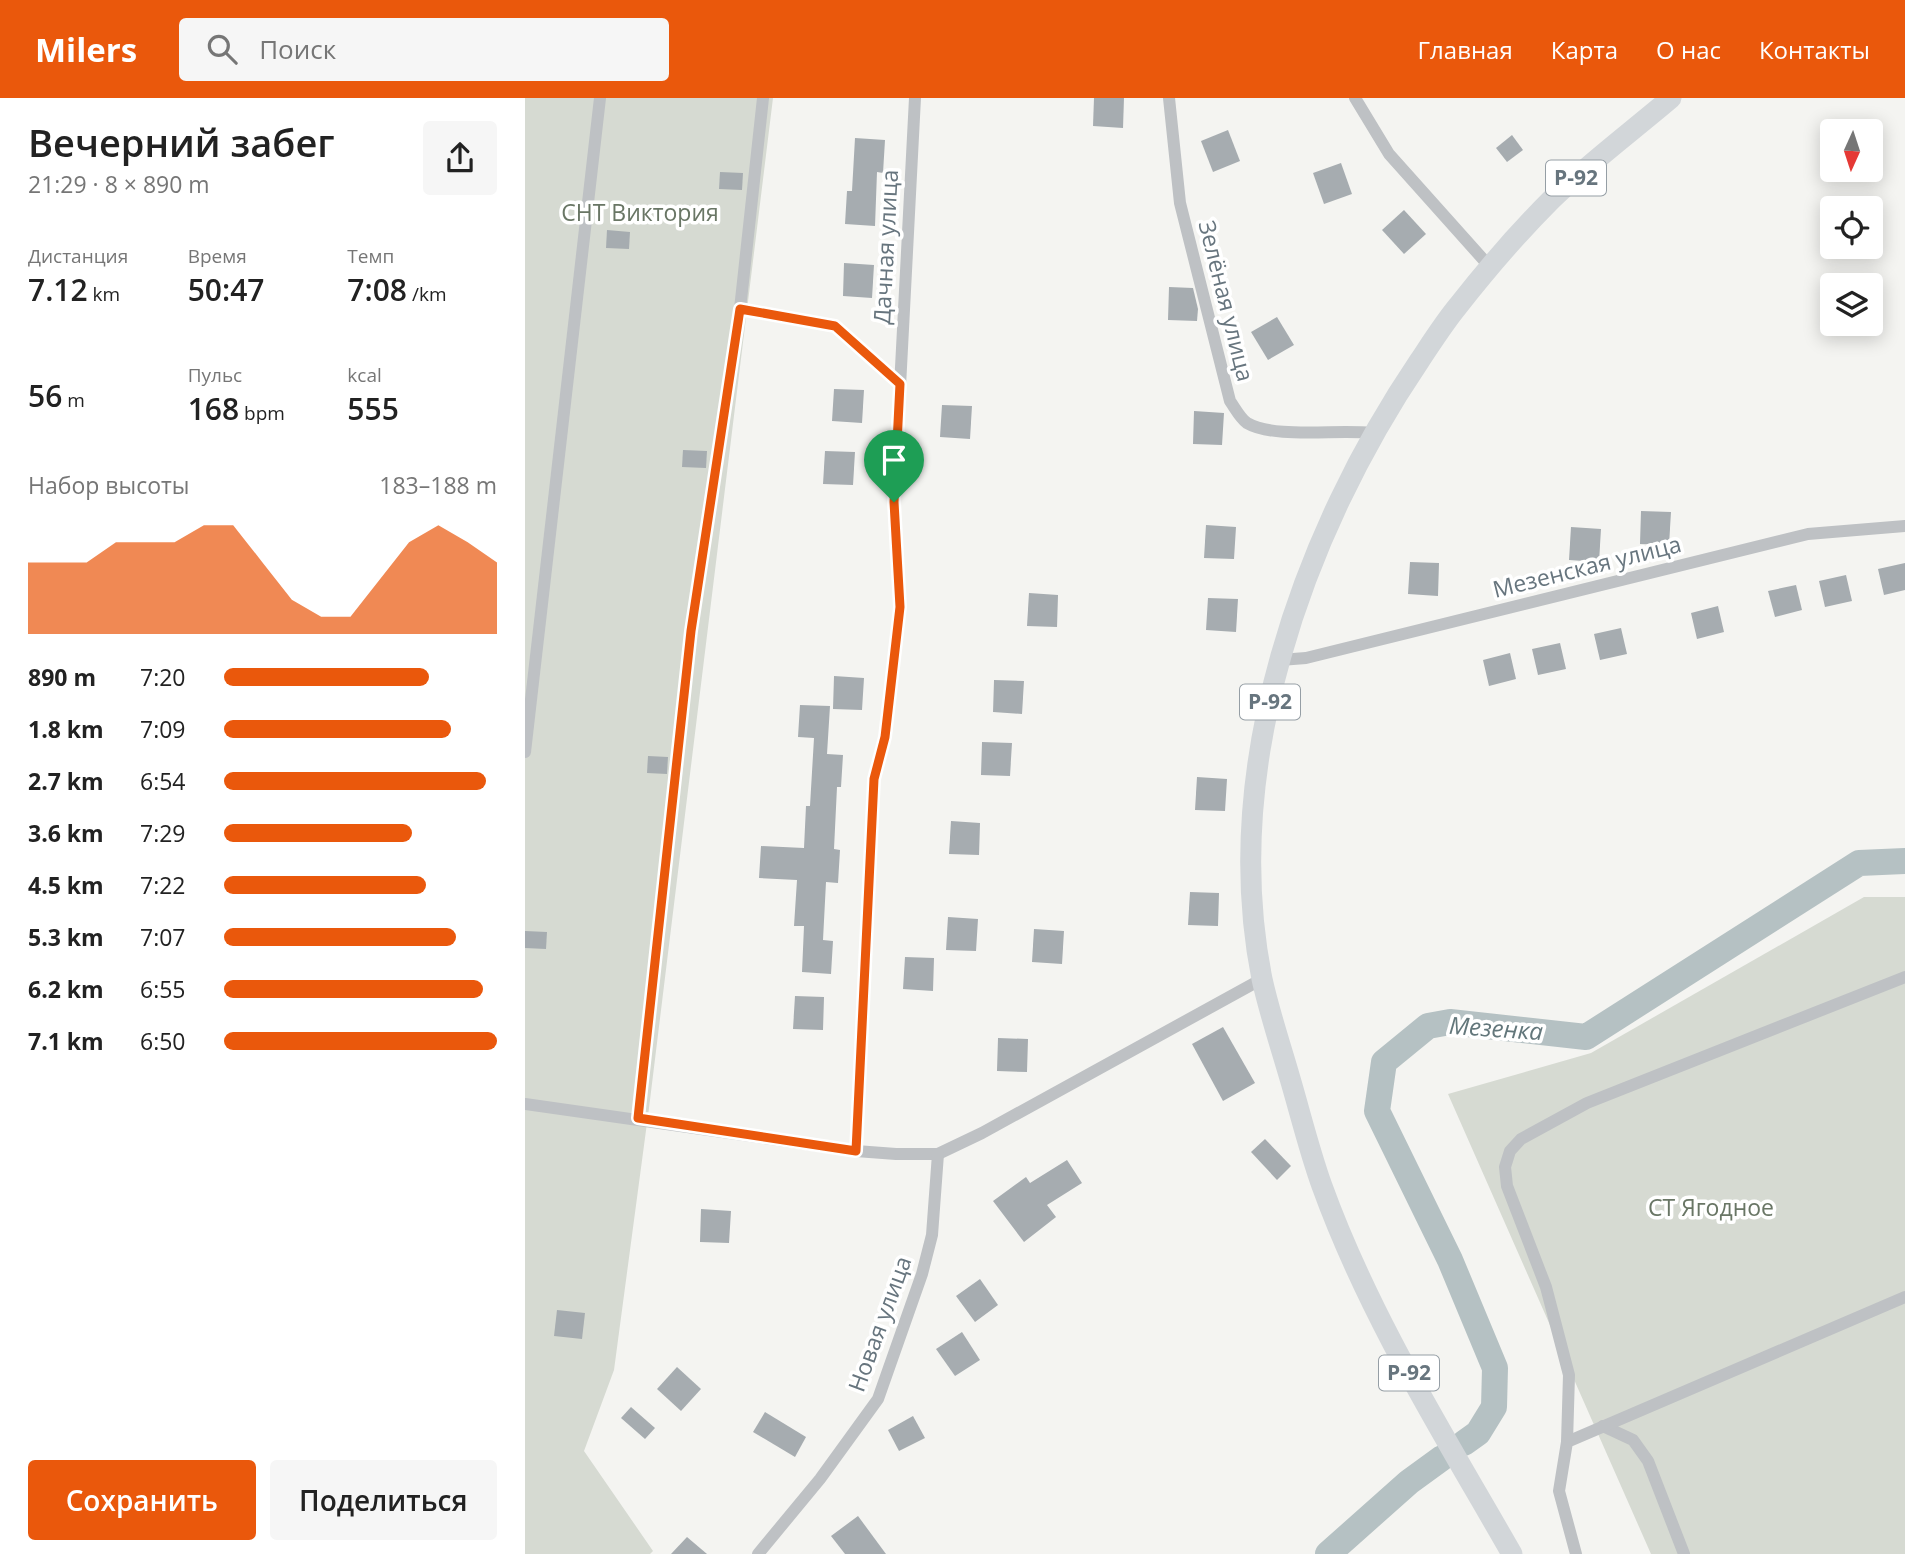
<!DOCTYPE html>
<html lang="ru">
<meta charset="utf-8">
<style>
:root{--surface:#fff;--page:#f6f6f6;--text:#222;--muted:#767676;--accent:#ea580c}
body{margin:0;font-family:"Open Sans",sans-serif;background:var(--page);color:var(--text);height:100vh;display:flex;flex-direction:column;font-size:26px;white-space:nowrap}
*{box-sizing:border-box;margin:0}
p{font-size:23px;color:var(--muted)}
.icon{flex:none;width:38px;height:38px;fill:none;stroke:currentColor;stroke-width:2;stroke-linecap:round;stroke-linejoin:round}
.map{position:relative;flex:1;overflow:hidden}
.side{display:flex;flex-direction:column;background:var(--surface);width:525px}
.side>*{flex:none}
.needle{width:46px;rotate:183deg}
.controls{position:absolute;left:1295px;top:21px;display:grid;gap:14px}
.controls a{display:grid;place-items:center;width:63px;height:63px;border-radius:7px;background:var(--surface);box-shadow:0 4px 18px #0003;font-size:35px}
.pin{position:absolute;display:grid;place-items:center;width:60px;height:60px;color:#fff;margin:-72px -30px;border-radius:50% 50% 50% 0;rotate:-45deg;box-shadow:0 0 7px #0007}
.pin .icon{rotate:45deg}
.round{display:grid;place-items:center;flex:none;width:74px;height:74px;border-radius:7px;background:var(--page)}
.summary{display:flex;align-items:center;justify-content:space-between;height:119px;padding:0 28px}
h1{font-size:38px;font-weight:600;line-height:52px}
.stats{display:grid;grid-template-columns:repeat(3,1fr);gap:10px;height:119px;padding:7px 28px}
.stats div{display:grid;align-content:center}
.stats b{font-size:30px;font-weight:600}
.stats small{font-size:19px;font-weight:400}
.stats p{font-size:19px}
.chart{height:196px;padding:14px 28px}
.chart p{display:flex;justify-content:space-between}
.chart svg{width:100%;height:126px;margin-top:7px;fill:var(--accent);opacity:.7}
.primary-button{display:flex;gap:14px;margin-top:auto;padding:14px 28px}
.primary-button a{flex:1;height:80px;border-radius:7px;background:var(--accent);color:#fff;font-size:28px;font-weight:600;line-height:80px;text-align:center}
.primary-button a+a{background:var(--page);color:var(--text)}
ul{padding:0 28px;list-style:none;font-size:23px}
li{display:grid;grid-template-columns:112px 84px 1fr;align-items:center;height:52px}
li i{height:18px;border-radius:9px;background:var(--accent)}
header{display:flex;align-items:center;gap:42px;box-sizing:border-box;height:98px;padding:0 35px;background:var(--accent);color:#fff}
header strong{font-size:33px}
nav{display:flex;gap:38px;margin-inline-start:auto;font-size:24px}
.search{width:490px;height:63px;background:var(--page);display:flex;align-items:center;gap:18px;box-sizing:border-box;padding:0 24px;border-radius:7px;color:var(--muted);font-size:26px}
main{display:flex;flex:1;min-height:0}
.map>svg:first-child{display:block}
.green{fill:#d6dad2}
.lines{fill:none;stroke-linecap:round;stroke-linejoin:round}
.river{stroke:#b5c1c3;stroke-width:26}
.building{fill:#a6acb0}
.street{stroke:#bec1c4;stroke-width:12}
.primary{stroke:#d2d6d9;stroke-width:21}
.route-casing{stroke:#fff;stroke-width:14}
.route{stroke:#ea580c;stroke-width:9}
.labels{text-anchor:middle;stroke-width:7;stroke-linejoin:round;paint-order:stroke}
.shield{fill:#fff;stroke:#959ea5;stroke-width:2}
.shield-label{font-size:21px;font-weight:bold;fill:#67757e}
.park-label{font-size:23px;fill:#697665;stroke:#fff}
.street-label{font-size:23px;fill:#67757e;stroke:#fff}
.water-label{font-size:24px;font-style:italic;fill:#63777b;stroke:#fff}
</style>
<header>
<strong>Milers</strong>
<div class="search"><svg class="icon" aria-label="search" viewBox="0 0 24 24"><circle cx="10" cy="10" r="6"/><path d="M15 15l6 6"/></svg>Поиск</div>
<nav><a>Главная</a><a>Карта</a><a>О нас</a><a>Контакты</a></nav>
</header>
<main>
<section class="side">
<div class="summary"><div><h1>Вечерний забег</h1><p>21:29 · 8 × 890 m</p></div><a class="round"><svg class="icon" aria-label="share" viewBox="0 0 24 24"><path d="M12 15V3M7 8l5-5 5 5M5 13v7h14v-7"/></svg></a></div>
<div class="stats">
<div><p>Дистанция</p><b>7.12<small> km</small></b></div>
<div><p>Время</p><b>50:47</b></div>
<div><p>Темп</p><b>7:08<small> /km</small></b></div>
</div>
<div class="stats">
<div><b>56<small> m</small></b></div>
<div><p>Пульс</p><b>168<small> bpm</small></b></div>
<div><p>kcal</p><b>555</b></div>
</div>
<div class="chart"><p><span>Набор высоты</span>183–188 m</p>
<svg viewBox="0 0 160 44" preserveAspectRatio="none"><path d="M0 44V19L10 19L20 19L30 12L40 12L50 12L60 6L70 6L80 19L90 32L100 38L110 38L120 25L130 12L140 6L150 12L160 19V44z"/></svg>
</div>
<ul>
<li><b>890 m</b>7:20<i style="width:75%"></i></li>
<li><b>1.8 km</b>7:09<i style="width:83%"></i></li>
<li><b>2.7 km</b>6:54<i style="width:96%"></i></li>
<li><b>3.6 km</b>7:29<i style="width:69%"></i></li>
<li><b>4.5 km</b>7:22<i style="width:74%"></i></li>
<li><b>5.3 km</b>7:07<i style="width:85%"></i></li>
<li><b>6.2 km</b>6:55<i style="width:95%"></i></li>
<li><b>7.1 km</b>6:50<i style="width:100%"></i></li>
</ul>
<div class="primary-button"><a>Сохранить</a><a>Поделиться</a></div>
</section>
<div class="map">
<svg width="1380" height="1456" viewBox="0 0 1380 1456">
<rect width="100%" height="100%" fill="#f4f4f1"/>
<g class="green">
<path d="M0 0H248L124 1010 89 1272 59 1353 128 1453 125 1456H0Z"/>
<path d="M1339 799H1380V1456H1126L923 996 1066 955Z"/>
</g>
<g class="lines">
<g class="river">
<path d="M939 1345 953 1335 969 1309 970 1270 925 1162 852 1013 859 964 903 928 925 924 1061 939 1334 765 1380 763"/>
<path d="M803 1456 884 1384 917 1360"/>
</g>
</g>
<g class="building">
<path d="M569 0H599L598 30 568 28Z"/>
<path d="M703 32 715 63 688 74 676 43Z"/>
<path d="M987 37 998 52 982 64 971 50Z"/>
<path d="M330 40 360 42 358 75 352 74 350 128 320 126 322 93H327Z"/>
<path d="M816 65 827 96 799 106 788 75Z"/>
<path d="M195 74 218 75 217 92 194 91Z"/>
<path d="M879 112 901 136 879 156 857 132Z"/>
<path d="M82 132 105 134 104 151 81 150Z"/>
<path d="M319 165 349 167 347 200 318 198Z"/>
<path d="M644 189 668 190 673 211 672 223 643 222Z"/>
<path d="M752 219 769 247 743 262 726 234Z"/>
<path d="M309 291 339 292 337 325 307 323Z"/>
<path d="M417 307 447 308 445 341 415 339Z"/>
<path d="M669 313 699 315 697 347 668 346Z"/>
<path d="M158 352 182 353 181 370 157 369Z"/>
<path d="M300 353 330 354 328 387 298 386Z"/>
<path d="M1116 413 1146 414 1144 447 1115 446Z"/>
<path d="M681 427 711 429 709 461 679 460Z"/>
<path d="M1046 429 1076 431 1074 464 1044 462Z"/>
<path d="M885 464 914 465 913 498 883 496Z"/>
<path d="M1380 465V492L1359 497 1353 471Z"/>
<path d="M1321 477 1327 503 1300 509 1294 483Z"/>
<path d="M1271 487 1277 512 1250 519 1243 493Z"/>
<path d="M504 495 533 497 532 529 502 528Z"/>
<path d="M683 500 713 501 711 534 681 532Z"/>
<path d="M1193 508 1199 534 1172 541 1166 515Z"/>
<path d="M1096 530 1102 556 1075 562 1069 536Z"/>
<path d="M1035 545 1041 571 1013 577 1007 551Z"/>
<path d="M985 555 991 581 964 588 958 562Z"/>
<path d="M309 578 339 580 337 612 308 611Z"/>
<path d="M469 582 499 583 497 616 468 614Z"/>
<path d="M275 607 305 608 302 656 318 657 316 689H312L309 751 315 752 313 785 301 784 298 842 308 843 306 876 277 874 279 828H269L272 782 234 780 236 748 279 750 281 708H285L289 640 273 639Z"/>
<path d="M457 644 487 645 485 678 456 677Z"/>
<path d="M123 658 143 659 142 676 122 675Z"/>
<path d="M672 679 702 681 700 713 670 712Z"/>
<path d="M426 723 455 725 454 757 424 756Z"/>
<path d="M665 794 694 795 693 828 663 827Z"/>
<path d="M423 819 453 821 451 853 421 852Z"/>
<path d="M509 831 539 833 537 866 507 864Z"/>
<path d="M0 833 22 834 21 851 0 850Z"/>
<path d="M380 859 409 860 408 893 378 891Z"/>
<path d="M270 898 299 899 298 932 268 931Z"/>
<path d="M698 929 730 985 698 1003 667 946Z"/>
<path d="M473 940 503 941 502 974 472 973Z"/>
<path d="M740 1041 766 1068 752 1082 726 1054Z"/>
<path d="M542 1062 557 1085 522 1107 531 1119 499 1144 468 1103 501 1079 505 1085Z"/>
<path d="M176 1111 206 1113 204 1145 175 1144Z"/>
<path d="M455 1181 473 1207 450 1224 431 1198Z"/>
<path d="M32 1212 60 1215 57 1241 29 1238Z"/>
<path d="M437 1234 455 1262 430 1278 411 1251Z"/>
<path d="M152 1269 176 1291 156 1313 132 1291Z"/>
<path d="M106 1309 130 1330 120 1341 96 1320Z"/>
<path d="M240 1314 281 1339 270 1359 228 1334Z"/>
<path d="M388 1318 400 1340 374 1353 363 1332Z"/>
<path d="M333 1418 361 1456H320L306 1438Z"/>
<path d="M162 1439 182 1456H146Z"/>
</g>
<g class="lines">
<g class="street">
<path d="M644 0 655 105 705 303C710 310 715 320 722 325 749 341 813 331 847 335"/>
<path d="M830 0 864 56 965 169"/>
<path d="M215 211 310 228 375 286"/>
<path d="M755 562 781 560 1283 436 1380 428"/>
<path d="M0 654 75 0"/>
<path d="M0 1006 331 1053 371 1056H413L457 1035 737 881"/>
<path d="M113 1020 166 533 215 211 238 0"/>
<path d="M331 1053 349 681 360 639 375 509 369 404 390 0"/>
<path d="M1078 1328 1108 1342 1123 1363 1159 1456"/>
<path d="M1042 1344 1044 1277 1021 1189 982 1088 980 1069 985 1053 996 1041 1062 1005 1380 879"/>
<path d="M233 1456 295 1381 353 1301 397 1176 407 1137 413 1056"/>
<path d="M1051 1456 1034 1393 1042 1344 1380 1199"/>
</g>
<path class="primary" d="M987 1456C919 1337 844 1218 797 1088 784 1052 775 1014 764 977 755 946 744 913 737 881 695 670 777 436 895 262 907 244 919 225 933 208 962 171 993 135 1026 102 1063 66 1106 34 1146 0"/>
</g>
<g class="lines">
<g class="route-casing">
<path id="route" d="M215 211 310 228 375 286 369 404 375 509 360 639 349 681 331 1053 113 1020 166 533Z"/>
</g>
<use href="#route" class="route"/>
</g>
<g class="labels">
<g class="shield">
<rect x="1021" y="62.5" width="60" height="35" rx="5"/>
<rect x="715" y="586.5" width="60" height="35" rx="5"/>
<rect x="854" y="1257.5" width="60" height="35" rx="5"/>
</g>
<g class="shield-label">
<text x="1051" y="87">Р-92</text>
<text x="745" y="611">Р-92</text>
<text x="884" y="1282">Р-92</text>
</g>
<g class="park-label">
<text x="115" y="123">СНТ Виктория</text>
<text x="1186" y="1118">СТ Ягодное</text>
</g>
<g class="street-label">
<text transform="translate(361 149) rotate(-87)" y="8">Дачная улица</text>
<text transform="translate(701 203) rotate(76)" y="8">Зелёная улица</text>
<text transform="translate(1062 469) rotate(-14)" y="8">Мезенская улица</text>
<text transform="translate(355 1226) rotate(-70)" y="8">Новая улица</text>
</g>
<g class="water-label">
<text transform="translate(971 931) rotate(4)" y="8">Мезенка</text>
</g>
</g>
</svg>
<div class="controls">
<a><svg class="needle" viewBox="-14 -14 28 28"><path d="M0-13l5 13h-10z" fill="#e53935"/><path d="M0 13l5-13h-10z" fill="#767676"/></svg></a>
<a><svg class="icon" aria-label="locate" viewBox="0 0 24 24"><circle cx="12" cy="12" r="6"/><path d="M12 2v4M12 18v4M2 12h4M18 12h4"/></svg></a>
<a><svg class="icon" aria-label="layers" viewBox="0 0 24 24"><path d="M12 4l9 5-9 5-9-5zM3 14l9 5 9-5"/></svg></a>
</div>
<div class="pin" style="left:369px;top:404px;background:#1e9e55"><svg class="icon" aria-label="arrive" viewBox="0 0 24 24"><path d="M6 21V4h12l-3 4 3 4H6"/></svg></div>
</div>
</main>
